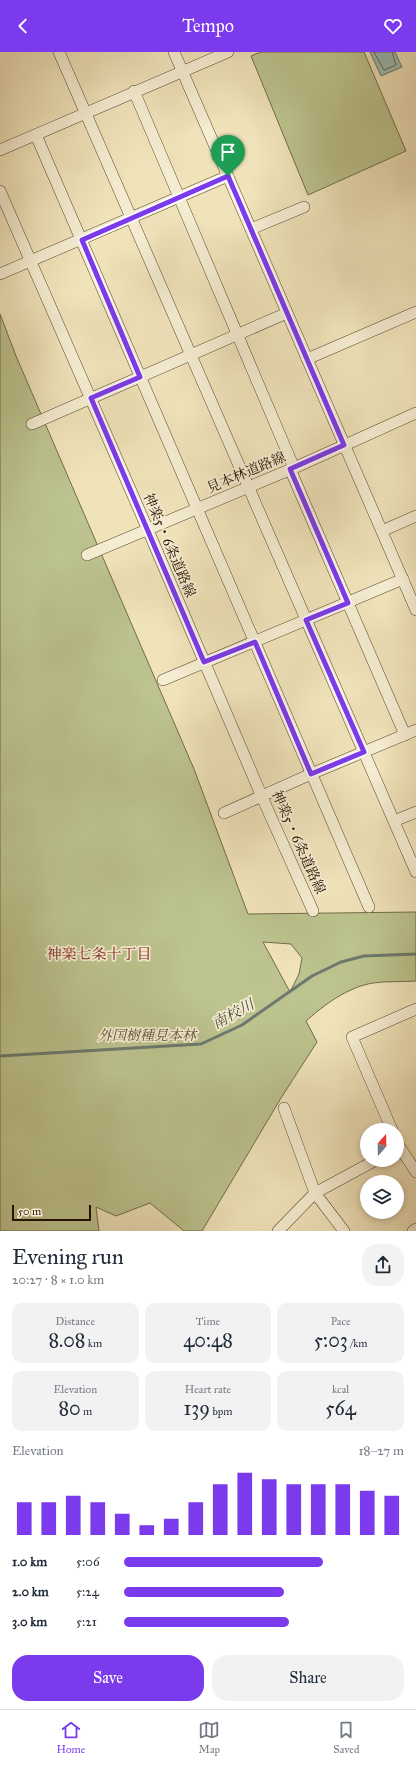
<!DOCTYPE html>
<meta charset="utf-8">
<style>
:root{--surface:#fff;--page:#f2f2f3;--text:#1f2937;--muted:#747a83;--line:#e0e1e3;--accent:#7c3aed}
body{margin:0;font-family:"IM FELL Great Primer","Noto Serif JP",serif;background:var(--page);color:var(--text);height:100vh;display:flex;flex-direction:column;font-size:15px;white-space:nowrap}
*{box-sizing:border-box;margin:0}
p{font-size:13px;color:var(--muted)}
.icon{flex:none;width:22px;height:22px;fill:none;stroke:currentColor;stroke-width:2;stroke-linecap:round;stroke-linejoin:round}
.map{position:relative;height:1179px;overflow:hidden}
.panel{display:flex;flex-direction:column;background:var(--surface);flex:1}
.panel>*{flex:none}
.needle{width:26px;rotate:20deg}
.fabs{position:absolute;left:360px;top:1071px;display:grid;gap:8px}
.fabs a{display:grid;place-items:center;width:44px;height:44px;border-radius:50%;background:var(--surface);box-shadow:0 2px 6px #0003;font-size:20px}
.scale{position:absolute;left:12px;bottom:10px;width:79px;box-sizing:border-box;padding-left:4px;border:2px solid #281302;border-top:0;font-size:11px;line-height:14px;white-space:nowrap;color:#281302;-webkit-text-stroke:3px #f5edd2;paint-order:stroke}
.pin{position:absolute;display:grid;place-items:center;width:34px;height:34px;color:#fff;margin:-41px -17px;border-radius:50% 50% 50% 0;rotate:-45deg;box-shadow:0 0 4px #0007}
.pin .icon{rotate:45deg}
.round{display:grid;place-items:center;flex:none;width:42px;height:42px;border-radius:16px;background:var(--page)}
.head{display:flex;align-items:center;justify-content:space-between;height:68px;padding:0 12px}
h1{font-size:22px;font-weight:600;line-height:30px}
.figures{display:grid;grid-template-columns:repeat(3,1fr);gap:6px;height:68px;padding:4px 12px}
.figures div{display:grid;align-content:center;border-radius:10px;background:var(--page);text-align:center}
.figures b{font-size:20px;font-weight:600}
.figures small{font-size:11px;font-weight:400}
.figures p{font-size:11px}
.chart{height:112px;padding:8px 12px}
.chart p{display:flex;justify-content:space-between}
.chart svg{width:100%;height:72px;margin-top:4px;stroke:var(--accent);stroke-width:6}
.primary-button{display:flex;gap:8px;margin-top:auto;padding:8px 12px}
.primary-button a{flex:1;height:46px;border-radius:16px;background:var(--accent);color:#fff;font-size:16px;font-weight:600;line-height:46px;text-align:center}
.primary-button a+a{background:var(--page);color:var(--text)}
ul{padding:0 12px;list-style:none;font-size:13px}
li{display:grid;grid-template-columns:64px 48px 1fr;align-items:center;height:30px}
li i{height:10px;border-radius:5px;background:var(--accent)}
header{display:flex;justify-content:space-between;align-items:center;height:52px;padding:0 12px;background:var(--accent);color:#fff;font-size:18px;font-weight:600}
.menu{display:flex;justify-content:space-around;align-items:center;height:56px;border-top:1px solid var(--line);background:var(--surface);font-size:11px;color:var(--muted)}
.menu a{display:grid;justify-items:center;gap:2px}
.menu .active{color:var(--accent)}
.map>svg:first-child{display:block}
.green{fill:#bcc38e;stroke:#726b48;fill-rule:evenodd}
.water{fill:#9bbdb6;stroke:#6d796e}
.lines{fill:none;stroke-linecap:round;stroke-linejoin:round}
.shore{stroke:#62685c;stroke-width:1}
.stream{stroke:#6d796e;stroke-width:3}
.street-casing{stroke:#5a4730;stroke-width:12}
.street{stroke:#f5edd2;stroke-width:11}
.route-casing{stroke:#fff;stroke-width:8}
.route{stroke:#7c3aed;stroke-width:5}
.labels{text-anchor:middle;stroke-width:3.5;stroke-linejoin:round;paint-order:stroke}
.street-label{font-size:14px;fill:#281302;stroke:#f5edd2}
.park-label{font-size:14px;font-style:italic;fill:#5c5133;stroke:#f5edd2}
.neighbourhood-label{font-size:15px;fill:#7a1f14;stroke:#f5edd2}
.water-label{font-size:15px;font-style:italic;fill:#504e41;stroke:#f5edd2}
</style>
<header><svg class="icon" aria-label="back" viewBox="0 0 24 24"><path d="M15 5l-7 7 7 7"/></svg>Tempo<svg class="icon" aria-label="heart" viewBox="0 0 24 24"><path d="M12 20l-8-8c-3-5 5-10 8-4 3-6 11-1 8 4z"/></svg></header>
<div class="map">
<svg width="416" height="1179" viewBox="0 0 416 1179">
<rect width="100%" height="100%" fill="#f0e3ba"/>
<filter id="stains"><feTurbulence type="fractalNoise" baseFrequency=".005" numOctaves="4"/><feColorMatrix values="0 0 0 0 .2 0 0 0 0 .09 0 0 0 0 .02 0 0 0 .5 -.17"/></filter>
<radialGradient id="worn" r=".72"><stop offset=".6" stop-color="#630" stop-opacity="0"/><stop offset="1" stop-color="#630" stop-opacity=".3"/></radialGradient>
<g class="green">
<path d="M261 0H364L406 99 308 143 251 4Z"/>
<path d="M0 262 16 304 194 717 248 862 416 860V929C402 930 387 929 373 931 348 935 324 953 306 969L317 990 281 1046 202 1179H184L150 1151 116 1164 96 1155 99 1179H0ZM263 890 291 892 302 906 299 922 290 940Z"/>
</g>
<path class="water" d="M370 0H395L402 15 381 24Z"/>
<g class="lines">
<path class="shore" d="M374 0 384 18 396 13 392 0"/>
<path class="stream" d="M0 1004 201 992 242 973 312 924 341 910 364 904 416 902"/>
<g class="street-casing">
<g id="street">
<path d="M59 0 416 820"/>
<path d="M174 0 416 558"/>
<path d="M134 39 294 416"/>
<path d="M36 83 369 855"/>
<path d="M0 98 228 0"/>
<path d="M0 139 148 478 262 745 313 859"/>
<path d="M251 177 304 155"/>
<path d="M0 222 228 124"/>
<path d="M307 307 416 260"/>
<path d="M32 372 287 261"/>
<path d="M290 417 405 683"/>
<path d="M382 479 416 464"/>
<path d="M87 503 294 416 416 361"/>
<path d="M163 628 403 527"/>
<path d="M224 761 311 722 416 678"/>
<path d="M394 769 416 760"/>
<path d="M284 1056 315 1141 344 1179"/>
<path d="M392 1078 352 985 416 957"/>
<path d="M397 1091 416 1120"/>
<path d="M278 1179 315 1141 376 1108"/>
<path d="M413 1179 416 1177"/>
</g>
</g>
<use href="#street" class="street"/>
</g>
<g class="lines">
<g class="route-casing">
<path id="route" d="M228 124 344 393 290 417 348 551 306 568 364 700 311 722 255 590 204 610 91 346 140 325 82 188Z"/>
</g>
<use href="#route" class="route"/>
</g>
<g class="labels">
<g class="street-label">
<text transform="translate(246 420) rotate(-23)" y="5">見本林道路線</text>
<text transform="translate(170 493) rotate(67)" y="5">神楽5・6条道路線</text>
<text transform="translate(299 790) rotate(66)" y="5">神楽5・6条道路線</text>
</g>
<g class="park-label">
<text x="147" y="988">外国樹種見本林</text>
</g>
<g class="neighbourhood-label">
<text x="99" y="907">神楽七条十丁目</text>
</g>
<g class="water-label">
<text transform="translate(233 962) rotate(-29)" y="5">南校川</text>
</g>
</g>
<rect width="100%" height="100%" filter="url(#stains)"/>
<rect width="100%" height="100%" fill="url(#worn)"/>
</svg>
<div class="fabs">
<a><svg class="needle" viewBox="-14 -14 28 28"><path d="M0-13l5 13h-10z" fill="#e53935"/><path d="M0 13l5-13h-10z" fill="#747a83"/></svg></a>
<a><svg class="icon" aria-label="layers" viewBox="0 0 24 24"><path d="M12 4l9 5-9 5-9-5zM3 14l9 5 9-5"/></svg></a>
</div>
<div class="scale">50 m</div>
<div class="pin" style="left:228px;top:124px;background:#1e9e55"><svg class="icon" aria-label="arrive" viewBox="0 0 24 24"><path d="M6 21V4h12l-3 4 3 4H6"/></svg></div>
</div>
<section class="panel">
<div class="head"><div><h1>Evening run</h1><p>20:27 · 8 × 1.0 km</p></div><a class="round"><svg class="icon" aria-label="share" viewBox="0 0 24 24"><path d="M12 15V3M7 8l5-5 5 5M5 13v7h14v-7"/></svg></a></div>
<div class="figures">
<div><p>Distance</p><b>8.08<small> km</small></b></div>
<div><p>Time</p><b>40:48</b></div>
<div><p>Pace</p><b>5:03<small> /km</small></b></div>
</div>
<div class="figures">
<div><p>Elevation</p><b>80<small> m</small></b></div>
<div><p>Heart rate</p><b>139<small> bpm</small></b></div>
<div><p>kcal</p><b>564</b></div>
</div>
<div class="chart"><p><span>Elevation</span>18–27 m</p>
<svg viewBox="0 0 160 44" preserveAspectRatio="none"><path d="M5 44V24M15 44V24M25 44V20M35 44V24M45 44V31M55 44V38M65 44V34M75 44V24M85 44V13M95 44V6M105 44V10M115 44V13M125 44V13M135 44V13M145 44V17M155 44V20"/></svg>
</div>
<ul>
<li><b>1.0 km</b>5:06<i style="width:71%"></i></li>
<li><b>2.0 km</b>5:24<i style="width:57%"></i></li>
<li><b>3.0 km</b>5:21<i style="width:59%"></i></li>
</ul>
<div class="primary-button"><a>Save</a><a>Share</a></div>
</section>
<nav class="menu">
<a class="active"><svg class="icon" aria-label="home" viewBox="0 0 24 24"><path d="M3 11l9-7 9 7M6 9v11h12V9"/></svg>Home</a>
<a><svg class="icon" aria-label="map" viewBox="0 0 24 24"><path d="M3 6l6-2 6 2 6-2v14l-6 2-6-2-6 2zM9 4v14M15 6v14"/></svg>Map</a>
<a><svg class="icon" aria-label="saved" viewBox="0 0 24 24"><path d="M7 4h10v16l-5-4-5 4z"/></svg>Saved</a>
</nav>
